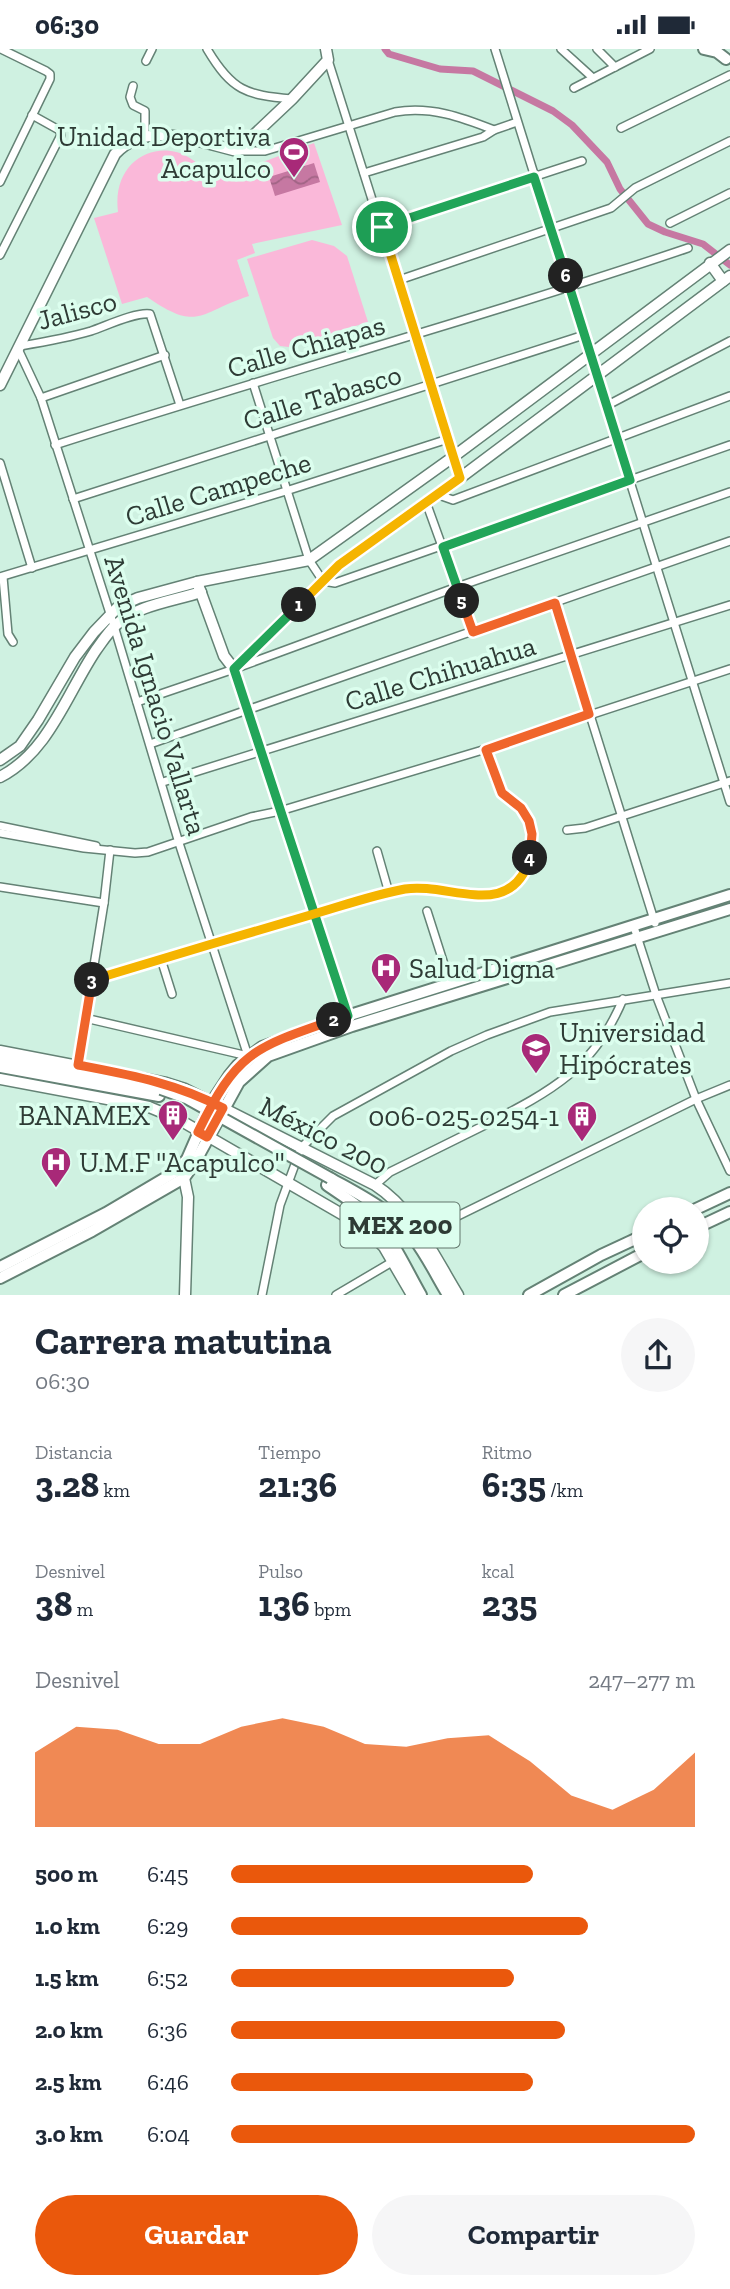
<!DOCTYPE html>
<html lang="es">
<meta charset="utf-8">
<style>
:root{--surface:#fff;--page:#f6f6f7;--text:#1f2937;--muted:#747a83;--accent:#ea580c}
body{margin:0;font-family:"Zilla Slab",serif;background:var(--page);color:var(--text);height:100vh;display:flex;flex-direction:column;font-size:26px;white-space:nowrap}
*{box-sizing:border-box;margin:0}
p{font-size:23px;color:var(--muted)}
.icon{flex:none;width:38px;height:38px;fill:none;stroke:currentColor;stroke-width:2;stroke-linecap:round;stroke-linejoin:round}
.map{position:relative;height:1246px;overflow:hidden}
.side{display:flex;flex-direction:column;background:var(--surface);flex:1}
.side>*{flex:none}
.tools{position:absolute;left:632px;top:1148px;display:grid;gap:14px}
.tools a{display:grid;place-items:center;width:77px;height:77px;border-radius:50%;background:var(--surface);box-shadow:0 2px 5px #0004;font-size:35px}
.pin{position:absolute;display:grid;place-items:center;width:60px;height:60px;color:#fff;margin:-30px;border:4px solid #fff;border-radius:50%;box-shadow:0 2px 7px #0007}
.km{position:absolute;width:35px;height:35px;margin:-18px;border-radius:50%;background:#222;color:#fff;font-size:19px;line-height:35px;text-align:center}
.round{display:grid;place-items:center;flex:none;width:74px;height:74px;border-radius:37px;background:var(--page)}
.overview{display:flex;align-items:center;justify-content:space-between;height:119px;padding:0 35px}
h1{font-size:38px;font-weight:700;line-height:52px}
.stats{display:grid;grid-template-columns:repeat(3,1fr);gap:10px;height:119px;padding:7px 35px}
.stats div{display:grid;align-content:center}
.stats b{font-size:35px;font-weight:700}
.stats small{font-size:19px;font-weight:400}
.stats p{font-size:19px}
.chart{height:196px;padding:14px 35px}
.chart p{display:flex;justify-content:space-between}
.chart svg{width:100%;height:126px;margin-top:7px;fill:var(--accent);opacity:.7}
.action{display:flex;gap:14px;margin-top:auto;padding:14px 35px}
.action a{flex:1;height:80px;border-radius:42px;background:var(--accent);color:#fff;font-size:28px;font-weight:700;line-height:80px;text-align:center}
.action a+a{background:var(--page);color:var(--text)}
ul{padding:0 35px;list-style:none;font-size:23px}
li{display:grid;grid-template-columns:112px 84px 1fr;align-items:center;height:52px}
li i{height:18px;border-radius:9px;background:var(--accent)}
.status{display:flex;justify-content:space-between;align-items:center;height:49px;padding:0 35px;background:var(--surface);direction:ltr}
.status svg{height:19px;fill:currentColor}
.map>svg:first-child{display:block}
.park{fill:#fab8d9}
.water{fill:url(#water-waves)}
.lines{fill:none;stroke-linecap:round;stroke-linejoin:round}
.canal{stroke:#c678a2;stroke-width:7}
.street-casing{stroke:#648275;stroke-width:10}
.secondary-casing{stroke:#648275;stroke-width:13}
.primary-casing{stroke:#648275;stroke-width:14}
.street{stroke:#fff;stroke-width:7}
.secondary{stroke:#fff;stroke-width:10}
.primary{stroke:#fff;stroke-width:10}
.primary-bridge-casing{stroke:#648275;stroke-width:14;stroke-linecap:butt}
.primary-bridge{stroke:#fff;stroke-width:10}
.split-1-casing{stroke:#fff;stroke-width:14}
.split-2-casing{stroke:#fff;stroke-width:14}
.split-3-casing{stroke:#fff;stroke-width:14}
.split-4-casing{stroke:#fff;stroke-width:14}
.split-5-casing{stroke:#fff;stroke-width:14}
.split-6-casing{stroke:#fff;stroke-width:14}
.split-7-casing{stroke:#fff;stroke-width:14}
.split-1{stroke:#f5b400;stroke-width:9}
.split-2{stroke:#22a559;stroke-width:9}
.split-3{stroke:#f0652b;stroke-width:9}
.split-4{stroke:#f5b400;stroke-width:9}
.split-5{stroke:#f0652b;stroke-width:9}
.split-6{stroke:#22a559;stroke-width:9}
.split-7{stroke:#22a559;stroke-width:9}
.labels{text-anchor:middle;stroke-width:7;stroke-linejoin:round;paint-order:stroke}
.shield{fill:#dcfeee;stroke:#62766c;stroke-width:2}
.shield-label{font-size:26px;font-weight:bold;fill:#2e3b35}
.poi-label{font-size:28px;fill:#2e3b35;stroke:#dcfeee;text-anchor:end}
.street-label{font-size:28px;fill:#2e3b35;stroke:#dcfeee}
</style>
<div class="status"><b>06:30</b><svg viewBox="0 0 49 12"><path d="M0 12V9h3v3zM5 12V6h3v6zM10 12V3h3v9zM15 12V0h3v12zM26 1h20v11H26zM47 4h2v5h-2z"/></svg></div>
<div class="map">
<svg width="730" height="1246" viewBox="0 0 730 1246">
<defs>
<pattern id="water-waves" width="16" height="10" patternUnits="userSpaceOnUse" patternTransform="scale(1.75)"><rect width="16" height="10" fill="#c678a2"/><path d="M0 5q4-4 8 0t8 0" fill="none" stroke="#a16485"/></pattern>
</defs>
<rect width="100%" height="100%" fill="#cff1e1"/>
<g class="park">
<path d="M314 94 342 176 252 195 255 204 237 211 249 247C199 263 199 284 147 248L122 255 94 169 118 163C110 99 182 79 211 132Z"/>
<path d="M312 191 334 197 347 207 368 273 289 298 280 297 273 289 247 210Z"/>
</g>
<path class="water" d="M314 114 320 133 275 147 269 128Z"/>
<g class="lines">
<path class="canal" d="M385 0 389 5 440 20 473 22 553 62 572 76 607 113 620 140 648 175 665 183 703 195 730 216"/>
<g class="street-casing">
<g id="street">
<path d="M207 0C232 42 246 46 292 50"/>
<path d="M495 0 730 753"/>
<path d="M561 0 593 29"/>
<path d="M597 0 615 18"/>
<path d="M328 11 460 429"/>
<path d="M146 12 152 0"/>
<path d="M133 37 130 48 133 56 145 62V87"/>
<path d="M574 39 650 0"/>
<path d="M621 79 730 26"/>
<path d="M237 102H265L395 63C431 57 461 68 494 81"/>
<path d="M364 124 483 88 494 81 517 73"/>
<path d="M0 133 50 30V25L46 22 1 0"/>
<path d="M670 174 730 144"/>
<path d="M381 178 582 112"/>
<path d="M0 206 61 86 59 81 32 66"/>
<path d="M399 231 611 159 635 139 730 92"/>
<path d="M20 297C44 293 68 289 91 282 106 277 135 263 150 265L180 356"/>
<path d="M18 300 41 349 114 577 179 794 248 1007"/>
<path d="M253 334 309 511 323 532 335 534 730 396"/>
<path d="M41 349 165 306"/>
<path d="M606 357 730 292"/>
<path d="M55 396C266 328 478 270 688 199"/>
<path d="M0 414 32 519"/>
<path d="M436 445 453 451 730 347"/>
<path d="M73 450 584 286"/>
<path d="M426 453 473 583"/>
<path d="M0 528 286 442 448 390"/>
<path d="M3 528 8 585 13 593"/>
<path d="M555 554 655 874"/>
<path d="M234 620 347 967"/>
<path d="M137 653 234 620 457 538 730 443"/>
<path d="M150 695 730 492"/>
<path d="M163 733 730 556"/>
<path d="M0 777 96 797"/>
<path d="M567 781 585 779 730 732"/>
<path d="M0 784 84 799 135 804 148 803 251 768 280 762 486 700 730 620"/>
<path d="M377 802 389 844"/>
<path d="M0 838 104 854"/>
<path d="M427 862 450 934"/>
<path d="M634 878 656 946 696 1050 730 1122"/>
<path d="M161 910 172 945"/>
<path d="M92 931 389 844C400 841 410 840 421 840 457 842 514 862 528 814 532 801 534 784 529 772 524 759 511 755 503 745 494 734 491 715 486 700"/>
<path d="M85 969 248 1007"/>
<path d="M78 1016 104 854 110 801"/>
<path d="M375 1136 390 1123C423 1107 455 1091 487 1075 551 1042 594 1020 623 950"/>
<path d="M421 1185 696 1050 730 1036"/>
<path d="M262 1246 280 1156 301 1099 333 1067 451 1002 487 986 550 963 730 934"/>
<path d="M336 1246 392 1213"/>
</g>
</g>
<g class="secondary-casing">
<g id="secondary">
<path d="M710 214 723 232"/>
<path d="M0 336 115 105C147 70 198 93 237 102L292 50 328 11 326 0"/>
<path d="M197 533 224 607 234 620 339 516 460 429 730 227"/>
<path d="M0 711 20 697 38 671 75 608 94 583 118 558 138 549 197 533 309 511 453 408 730 201"/>
<path d="M0 728C49 703 67 644 96 601 102 593 108 583 116 576 137 556 174 552 201 543"/>
<path d="M0 1002 166 1034 185 1040 375 1136C414 1161 434 1207 458 1246"/>
<path d="M0 1030 134 1055 149 1058 178 1070 364 1178 384 1198 412 1246"/>
<path d="M184 1129 188 1148 185 1246"/>
</g>
</g>
<g class="primary-casing">
<g id="primary">
<path d="M704 0 717 3 726 10"/>
<path d="M0 1010 161 1040"/>
<path d="M0 1018 159 1047"/>
<path d="M330 1129C360 1146 392 1161 414 1190 427 1207 437 1228 448 1246"/>
<path d="M327 1136C344 1148 361 1158 375 1172 395 1193 407 1222 421 1246"/>
<path d="M696 1160 730 1144"/>
<path d="M696 1179 730 1163"/>
<path d="M0 1218 106 1164 177 1122 187 1110 212 1053 229 1027 238 1016 262 998 347 967 730 846"/>
<path d="M0 1229 92 1182 184 1129 194 1115 239 1033 268 1007 352 977 730 860"/>
<path d="M529 1246 601 1206 644 1186"/>
<path d="M564 1246 644 1204"/>
</g>
</g>
<use href="#street" class="street"/>
<use href="#secondary" class="secondary"/>
<use href="#primary" class="primary"/>
<g class="primary-bridge-casing">
<path id="primary-bridge" d="M161 1040 186 1049 330 1129"/>
</g>
<use href="#primary-bridge" class="primary-bridge"/>
</g>
<g class="lines">
<g class="split-1-casing">
<path id="split-1" d="M299 556 339 516 460 429 382 178"/>
</g>
<g class="split-2-casing">
<path id="split-2" d="M299 556 234 620 348 967 334 971"/>
</g>
<g class="split-3-casing">
<path id="split-3" d="M92 931 78 1016C130 1026 176 1034 223 1059L207 1088 198 1083C237 1003 253 999 334 971"/>
</g>
<g class="split-4-casing">
<path id="split-4" d="M92 931C164 909 235 888 307 867 339 858 372 846 405 840 449 833 511 873 530 809"/>
</g>
<g class="split-5-casing">
<path id="split-5" d="M462 552 473 583 555 554 589 665 486 701 502 744 521 759 529 772 532 785 530 809"/>
</g>
<g class="split-6-casing">
<path id="split-6" d="M462 552 443 498 630 431 566 227"/>
</g>
<g class="split-7-casing">
<path id="split-7" d="M382 178 534 128 566 227"/>
</g>
<use href="#split-1" class="split-1"/>
<use href="#split-2" class="split-2"/>
<use href="#split-3" class="split-3"/>
<use href="#split-4" class="split-4"/>
<use href="#split-5" class="split-5"/>
<use href="#split-6" class="split-6"/>
<use href="#split-7" class="split-7"/>
</g>
<defs>
<g id="stadium-pin" transform="scale(1.575)"><path d="M0 17L-7.5 6A9.5 9.5 0 1 1 7.5 6Z" fill="#a82978" stroke="#dcfeee"/><path d="M0-5a6.5 5 0 1 0 0 10a6.5 5 0 1 0 0-10ZM-3.5-1.8h7v3.6h-7Z" fill="#fff"/></g>
<g id="hospital-pin" transform="scale(1.575)"><path d="M0 17L-7.5 6A9.5 9.5 0 1 1 7.5 6Z" fill="#a82978" stroke="#dcfeee"/><path d="M-5-5h3v3.5h4V-5h3V5h-3V1.5h-4V5h-3Z" fill="#fff"/></g>
<g id="university-pin" transform="scale(1.575)"><path d="M0 17L-7.5 6A9.5 9.5 0 1 1 7.5 6Z" fill="#a82978" stroke="#dcfeee"/><path d="M0-5L7-2L0 1L-7-2ZM-4 1L0 2.5L4 1V4Q0 6-4 4Z" fill="#fff"/></g>
<g id="building-pin" transform="scale(1.575)"><path d="M0 17L-7.5 6A9.5 9.5 0 1 1 7.5 6Z" fill="#a82978" stroke="#dcfeee"/><path d="M-4-6H4V6H1V3H-1V6H-4ZM-2.5-4.3h1.7v1.8h-1.7ZM.8-4.3h1.7v1.8H.8ZM-2.5-1h1.7V.8h-1.7ZM.8-1h1.7V.8H.8Z" fill="#fff"/></g>
</defs>
<g fill-rule="evenodd">
<use href="#stadium-pin" x="294" y="103"/>
<use href="#hospital-pin" x="386" y="919"/>
<use href="#university-pin" x="536" y="999"/>
<use href="#building-pin" x="173" y="1066"/>
<use href="#building-pin" x="582" y="1067"/>
<use href="#hospital-pin" x="56" y="1113"/>
</g>
<g class="labels">
<rect class="shield" x="340.5" y="1153.5" width="119" height="45" rx="5"/>
<g class="shield-label">
<text x="400" y="1185">MEX 200</text>
</g>
<g class="poi-label">
<text x="271" y="97">Unidad Deportiva<tspan x="271" dy="32">Acapulco</tspan></text>
<text x="409" y="929" text-anchor="start">Salud Digna</text>
<text x="559" y="993" text-anchor="start">Universidad<tspan x="559" dy="32">Hipócrates</tspan></text>
<text x="150" y="1076">BANAMEX</text>
<text x="559" y="1077">006-025-0254-1</text>
<text x="79" y="1123" text-anchor="start">U.M.F "Acapulco"</text>
</g>
<g class="street-label">
<text transform="translate(77 261) rotate(-15)" y="10">Jalisco</text>
<text transform="translate(306 297) rotate(-16)" y="10">Calle Chiapas</text>
<text transform="translate(322 348) rotate(-17)" y="10">Calle Tabasco</text>
<text transform="translate(218 440) rotate(-17)" y="10">Calle Campeche</text>
<text transform="translate(440 624) rotate(-17)" y="10">Calle Chihuahua</text>
<text transform="translate(156 646) rotate(73)" y="10">Avenida Ignacio Vallarta</text>
<text transform="translate(324 1086) rotate(27)" y="10">México 200</text>
</g>
</g>
</svg>
<div class="tools">
<a><svg class="icon" aria-label="locate" viewBox="0 0 24 24"><circle cx="12" cy="12" r="6"/><path d="M12 2v4M12 18v4M2 12h4M18 12h4"/></svg></a>
</div>
<div class="pin" style="left:382px;top:178px;background:#1e9e55"><svg class="icon" aria-label="arrive" viewBox="0 0 24 24"><path d="M6 21V4h12l-3 4 3 4H6"/></svg></div>
<b class="km" style="left:299px;top:556px">1</b>
<b class="km" style="left:334px;top:971px">2</b>
<b class="km" style="left:92px;top:931px">3</b>
<b class="km" style="left:530px;top:809px">4</b>
<b class="km" style="left:462px;top:552px">5</b>
<b class="km" style="left:566px;top:227px">6</b>
</div>
<section class="side">
<div class="overview"><div><h1>Carrera matutina</h1><p>06:30</p></div><a class="round"><svg class="icon" aria-label="share" viewBox="0 0 24 24"><path d="M12 15V3M7 8l5-5 5 5M5 13v7h14v-7"/></svg></a></div>
<div class="stats">
<div><p>Distancia</p><b>3.28<small> km</small></b></div>
<div><p>Tiempo</p><b>21:36</b></div>
<div><p>Ritmo</p><b>6:35<small> /km</small></b></div>
</div>
<div class="stats">
<div><p>Desnivel</p><b>38<small> m</small></b></div>
<div><p>Pulso</p><b>136<small> bpm</small></b></div>
<div><p>kcal</p><b>235</b></div>
</div>
<div class="chart"><p><span>Desnivel</span>247–277 m</p>
<svg viewBox="0 0 160 44" preserveAspectRatio="none"><path d="M0 44V18L10 9L20 10L30 15L40 15L50 9L60 6L70 9L80 15L90 16L100 13L110 12L120 21L130 33L140 38L150 31L160 18V44z"/></svg>
</div>
<ul>
<li><b>500 m</b>6:45<i style="width:65%"></i></li>
<li><b>1.0 km</b>6:29<i style="width:77%"></i></li>
<li><b>1.5 km</b>6:52<i style="width:61%"></i></li>
<li><b>2.0 km</b>6:36<i style="width:72%"></i></li>
<li><b>2.5 km</b>6:46<i style="width:65%"></i></li>
<li><b>3.0 km</b>6:04<i style="width:100%"></i></li>
</ul>
<div class="action"><a>Guardar</a><a>Compartir</a></div>
</section>
